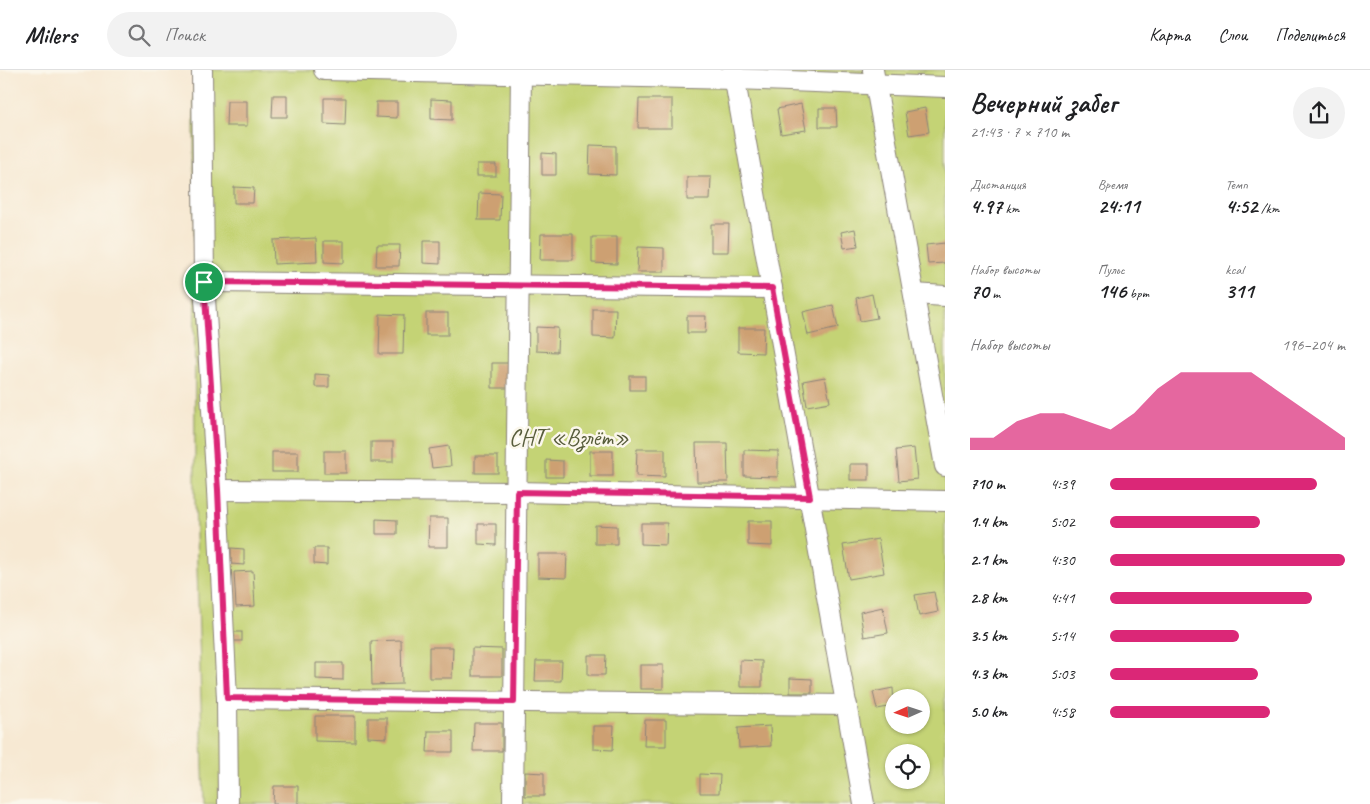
<!DOCTYPE html>
<html lang="ru">
<meta charset="utf-8">
<style>
:root{--surface:#fff;--page:#f2f2f2;--text:#202124;--muted:#757577;--line:#e0e0e0;--accent:#db2777}
body{margin:0;font-family:Caveat,sans-serif;background:var(--page);color:var(--text);height:100vh;display:flex;flex-direction:column;font-size:19px;white-space:nowrap}
*{box-sizing:border-box;margin:0}
p{font-size:16px;color:var(--muted)}
.icon{flex:none;width:28px;height:28px;fill:none;stroke:currentColor;stroke-width:2;stroke-linecap:round;stroke-linejoin:round}
.map{position:relative;flex:1;overflow:hidden}
.panel{display:flex;flex-direction:column;background:var(--surface);width:425px}
.panel>*{flex:none}
.needle{width:32px;rotate:267deg}
.tools{position:absolute;left:885px;top:619px;display:grid;gap:10px}
.tools a{display:grid;place-items:center;width:45px;height:45px;border-radius:50%;background:var(--surface);box-shadow:0 1px 4px #0004;font-size:25px}
.pin{position:absolute;display:grid;place-items:center;width:42px;height:42px;color:#fff;margin:-21px;border:2px solid #fff;border-radius:50%;box-shadow:0 1px 5px #0007}
.round{display:grid;place-items:center;flex:none;width:52px;height:52px;border-radius:26px;background:var(--page)}
.headline{display:flex;align-items:center;justify-content:space-between;height:85px;padding:0 25px}
h1{font-size:28px;font-weight:800;line-height:38px}
.stats{display:grid;grid-template-columns:repeat(3,1fr);gap:8px;height:85px;padding:5px 25px}
.stats div{display:grid;align-content:center}
.stats b{font-size:21px;font-weight:800}
.stats small{font-size:14px;font-weight:400}
.stats p{font-size:14px}
.chart{height:140px;padding:10px 25px}
.chart p{display:flex;justify-content:space-between}
.chart svg{width:100%;height:90px;margin-top:5px;fill:var(--accent);opacity:.7}
ul{padding:0 25px;list-style:none;font-size:16px}
li{display:grid;grid-template-columns:80px 60px 1fr;align-items:center;height:38px}
li i{height:12px;border-radius:6px;background:var(--accent)}
header{display:flex;align-items:center;gap:30px;box-sizing:border-box;height:70px;padding:0 25px;background:var(--surface);border-bottom:1px solid var(--line)}
header strong{font-size:24px}
nav{display:flex;gap:28px;margin-inline-start:auto;font-size:18px}
.search{width:350px;height:45px;background:var(--page);display:flex;align-items:center;gap:12px;box-sizing:border-box;padding:0 18px;border-radius:28px;color:var(--muted);font-size:19px}
main{display:flex;flex:1;min-height:0}
.map>svg:first-child{display:block}
.green{fill:#c4d375;stroke:#707848;fill-rule:evenodd}
.building{fill:#cda072}
.lines{fill:none;stroke-linecap:round;stroke-linejoin:round}
.minor-casing{stroke:#8a8278;stroke-width:22}
.minor{stroke:#fff;stroke-width:20}
.route-casing{stroke:#fff;stroke-width:10}
.route{stroke:#db2777;stroke-width:6}
.labels{text-anchor:middle;stroke-width:5;stroke-linejoin:round;paint-order:stroke}
.park-label{font-size:24px;fill:#575c3b;stroke:#fbf7ec}
</style>
<header>
<strong>Milers</strong>
<div class="search"><svg class="icon" aria-label="search" viewBox="0 0 24 24"><circle cx="10" cy="10" r="6"/><path d="M15 15l6 6"/></svg>Поиск</div>
<nav><a>Карта</a><a>Слои</a><a>Поделиться</a></nav>
</header>
<main>
<div class="map">
<svg width="945" height="734" viewBox="0 0 945 734">
<rect width="100%" height="100%" fill="#fbf7ec"/>
<filter id="ink" filterUnits="userSpaceOnUse"><feTurbulence type="fractalNoise" baseFrequency=".02" numOctaves="2"/><feDisplacementMap in="SourceGraphic" scale="10" xChannelSelector="R" yChannelSelector="G"/><feConvolveMatrix kernelMatrix="1 2 1 2 8 2 1 2 1" color-interpolation-filters="sRGB"/></filter>
<filter id="wash" filterUnits="userSpaceOnUse"><feTurbulence type="fractalNoise" baseFrequency=".0096" numOctaves="4" result="noise"/><feDisplacementMap in="SourceGraphic" scale="20" xChannelSelector="R" yChannelSelector="G"/><feGaussianBlur stdDeviation="1.12" result="paint"/><feColorMatrix in="noise" values="0 0 0 0 0 0 0 0 0 0 0 0 0 0 0 0 0 1.4 0 .05"/><feComposite in="paint" operator="in"/></filter>
<g filter="url(#wash)">
<rect width="100%" height="100%" fill="#f7e9d3"/>
<path class="green" d="M194 0H945V734H204L195 430ZM894 628H921V655H894ZM894 682H921V710H894Z"/>
<g id="blocks">
<g class="building">
<path d="M273 25H287V47H272Z"/>
<path d="M324 28H346L345 55 324 54Z"/>
<path d="M431 29 452 30V50L431 49Z"/>
<path d="M639 29H672V58H638Z"/>
<path d="M227 31H247V56H226Z"/>
<path d="M376 32H397V48L376 47Z"/>
<path d="M801 34 806 60 781 64 777 39Z"/>
<path d="M819 38H836L837 57H819Z"/>
<path d="M925 38 929 62 909 65 905 42Z"/>
<path d="M590 75 616 76V105L589 104Z"/>
<path d="M542 83 556 84V105H542Z"/>
<rect x="477" y="94" width="19" height="12"/>
<path d="M687 107H711L710 130H687Z"/>
<path d="M234 117 254 118 253 133H234Z"/>
<path d="M479 123 501 124 500 150H478Z"/>
<path d="M711 154H729L728 182H711Z"/>
<path d="M855 159 858 176 844 178 841 162Z"/>
<path d="M541 164H573V190H540Z"/>
<path d="M592 167H617V194L592 193Z"/>
<path d="M316 168 317 192 274 194 273 170Z"/>
<path d="M324 171H344V193L324 192Z"/>
<path d="M423 171H440V194L423 193Z"/>
<path d="M945 173V193L928 194 926 175Z"/>
<path d="M377 175H400L399 196H376Z"/>
<path d="M638 177 664 178V202H637Z"/>
<path d="M872 224 877 248 860 251 856 228Z"/>
<path d="M833 235 838 258 808 265 803 242Z"/>
<path d="M593 239H616L615 268 593 267Z"/>
<rect x="426" y="243" width="22" height="22"/>
<path d="M380 244 404 245 403 284H379Z"/>
<path d="M687 246H706L705 263H687Z"/>
<path d="M536 257 558 258 557 282 536 281Z"/>
<path d="M738 258H764L763 283 738 282Z"/>
<path d="M492 293H511L510 318H492Z"/>
<path d="M315 304 329 305V317H315Z"/>
<rect x="630" y="306" width="15" height="14"/>
<path d="M825 307 830 332 807 336 803 311Z"/>
<rect x="371" y="372" width="22" height="20"/>
<path d="M696 373H727L728 412H697Z"/>
<path d="M449 376 451 396 432 398 429 379Z"/>
<path d="M914 378 917 409 899 411 896 380Z"/>
<path d="M637 379H665V407L636 406Z"/>
<path d="M744 380 778 381V407L744 406Z"/>
<rect x="324" y="381" width="22" height="22"/>
<rect x="590" y="381" width="23" height="25"/>
<rect x="272" y="382" width="26" height="20"/>
<rect x="475" y="386" width="23" height="17"/>
<path d="M546 390 563 391V407H546Z"/>
<rect x="850" y="394" width="19" height="16"/>
<path d="M429 448H448V477H428Z"/>
<path d="M376 449 397 450V464H376Z"/>
<path d="M748 451H772V476L748 475Z"/>
<path d="M641 453H667L666 475 641 474Z"/>
<path d="M478 454H496V475L478 474Z"/>
<path d="M595 455 617 456V474H595Z"/>
<path d="M878 469 884 503 849 509 843 475Z"/>
<path d="M231 478 244 479V495L231 494Z"/>
<path d="M314 478H327V495L314 494Z"/>
<path d="M538 484H567L566 508 538 507Z"/>
<path d="M253 501 255 536 236 537 234 502Z"/>
<path d="M934 522 938 542 919 546 915 525Z"/>
<path d="M883 537 888 563 864 567 860 542Z"/>
<rect x="233" y="562" width="9" height="9"/>
<path d="M401 570 402 614 372 615 371 571Z"/>
<path d="M429 577H453L452 608H429Z"/>
<path d="M472 578 502 579V606H472Z"/>
<path d="M588 585H606L605 605H588Z"/>
<path d="M740 590 762 591V617H740Z"/>
<path d="M536 591H562L561 611H535Z"/>
<path d="M316 593H343V610L316 609Z"/>
<rect x="640" y="595" width="23" height="24"/>
<path d="M790 608 812 609V623H790Z"/>
<path d="M893 618 894 636 877 639 873 622Z"/>
<path d="M315 646H355V672L315 671Z"/>
<path d="M368 648H387V668L368 667Z"/>
<path d="M645 650H666V676H644Z"/>
<path d="M474 653H502V681H473Z"/>
<path d="M593 656H614L613 680 593 679Z"/>
<path d="M770 656 771 676 739 678 738 658Z"/>
<path d="M428 661H453V682H427Z"/>
<path d="M525 702 544 703V726H525Z"/>
<path d="M700 704 720 705 719 723H700Z"/>
<path d="M274 716H298V734H273Z"/>
</g>
</g>
</g>
<g filter="url(#ink)">
<use href="#blocks" fill-opacity="0" stroke="#8a8278" stroke-width="1"/>
<g class="lines">
<g class="minor-casing">
<g id="minor">
<path d="M202 0 204 212 217 420 227 629 228 734"/>
<path d="M324 0 735 9 945 17"/>
<path d="M733 0 864 734"/>
<path d="M873 0 945 396"/>
<path d="M204 212 772 218"/>
<path d="M914 224 945 226"/>
<path d="M217 420 517 422 945 431"/>
<path d="M227 629 847 635"/>
<path d="M513 734 521 0"/>
</g>
</g>
<use href="#minor" class="minor"/>
</g>
</g>
<g class="lines" filter="url(#ink)">
<g class="route-casing">
<path id="route" d="M204 212 772 218 810 427 517 422 514 632 227 628 218 420Z"/>
</g>
<use href="#route" class="route"/>
</g>
<g class="labels">
<g class="park-label">
<text x="569" y="375">СНТ «Взлёт»</text>
</g>
</g>
</svg>
<div class="tools">
<a><svg class="needle" viewBox="-14 -14 28 28"><path d="M0-13l5 13h-10z" fill="#e53935"/><path d="M0 13l5-13h-10z" fill="#757577"/></svg></a>
<a><svg class="icon" aria-label="locate" viewBox="0 0 24 24"><circle cx="12" cy="12" r="6"/><path d="M12 2v4M12 18v4M2 12h4M18 12h4"/></svg></a>
</div>
<div class="pin" style="left:204px;top:212px;background:#1e9e55"><svg class="icon" aria-label="arrive" viewBox="0 0 24 24"><path d="M6 21V4h12l-3 4 3 4H6"/></svg></div>
</div>
<section class="panel">
<div class="headline"><div><h1>Вечерний забег</h1><p>21:43 · 7 × 710 m</p></div><a class="round"><svg class="icon" aria-label="share" viewBox="0 0 24 24"><path d="M12 15V3M7 8l5-5 5 5M5 13v7h14v-7"/></svg></a></div>
<div class="stats">
<div><p>Дистанция</p><b>4.97<small> km</small></b></div>
<div><p>Время</p><b>24:11</b></div>
<div><p>Темп</p><b>4:52<small> /km</small></b></div>
</div>
<div class="stats">
<div><p>Набор высоты</p><b>70<small> m</small></b></div>
<div><p>Пульс</p><b>146<small> bpm</small></b></div>
<div><p>kcal</p><b>311</b></div>
</div>
<div class="chart"><p><span>Набор высоты</span>196–204 m</p>
<svg viewBox="0 0 160 44" preserveAspectRatio="none"><path d="M0 44V38L10 38L20 30L30 26L40 26L50 30L60 34L70 26L80 14L90 6L100 6L110 6L120 6L130 14L140 22L150 30L160 38V44z"/></svg>
</div>
<ul>
<li><b>710 m</b>4:39<i style="width:88%"></i></li>
<li><b>1.4 km</b>5:02<i style="width:64%"></i></li>
<li><b>2.1 km</b>4:30<i style="width:100%"></i></li>
<li><b>2.8 km</b>4:41<i style="width:86%"></i></li>
<li><b>3.5 km</b>5:14<i style="width:55%"></i></li>
<li><b>4.3 km</b>5:03<i style="width:63%"></i></li>
<li><b>5.0 km</b>4:58<i style="width:68%"></i></li>
</ul>
</section>
</main>
